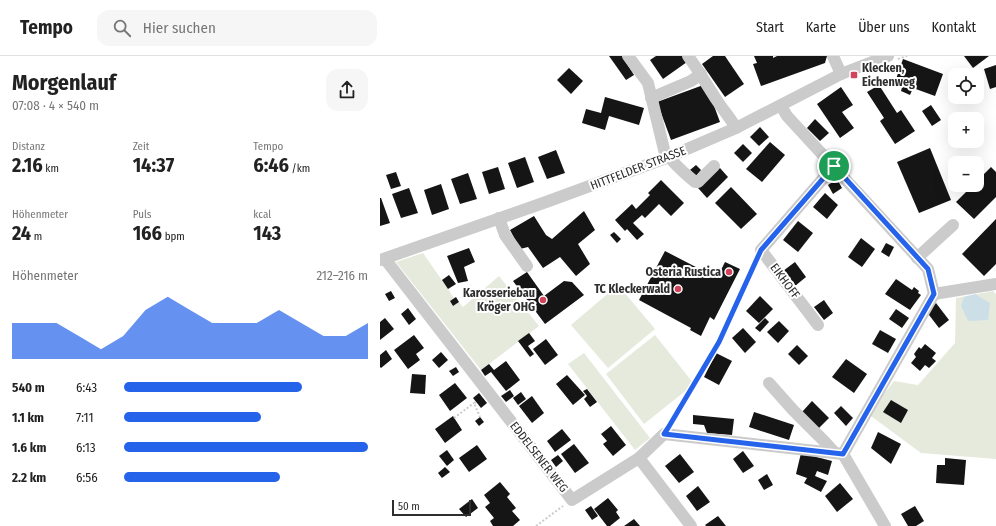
<!DOCTYPE html>
<html lang="de">
<meta charset="utf-8">
<style>
:root{--surface:#fff;--page:#f6f6f6;--text:#222;--muted:#767676;--line:#e0e0e0;--accent:#2563eb}
body{margin:0;font-family:"Fira Sans Condensed",sans-serif;background:var(--page);color:var(--text);height:100vh;display:flex;flex-direction:column;font-size:15px;white-space:nowrap}
*{box-sizing:border-box;margin:0}
p{font-size:13px;color:var(--muted)}
.icon{flex:none;width:22px;height:22px;fill:none;stroke:currentColor;stroke-width:2;stroke-linecap:round;stroke-linejoin:round}
.map{position:relative;flex:1;overflow:hidden}
.panel{display:flex;flex-direction:column;background:var(--surface);width:380px}
.panel>*{flex:none}
.buttons{position:absolute;left:568px;top:12px;display:grid;gap:8px}
.buttons a{display:grid;place-items:center;width:36px;height:36px;border-radius:8px;background:var(--surface);box-shadow:0 4px 16px #0002;font-size:20px}
.scale{position:absolute;left:12px;bottom:10px;width:79px;box-sizing:border-box;padding-left:4px;border:2px solid #2e2e2e;border-top:0;font-size:11px;line-height:14px;white-space:nowrap;color:#2e2e2e;-webkit-text-stroke:3px #fff;paint-order:stroke}
.pin{position:absolute;display:grid;place-items:center;width:34px;height:34px;color:#fff;margin:-17px;border:2px solid #fff;border-radius:50%;box-shadow:0 1px 4px #0007}
.round{display:grid;place-items:center;flex:none;width:42px;height:42px;border-radius:12px;background:var(--page)}
.head{display:flex;align-items:center;justify-content:space-between;height:68px;padding:0 12px}
h1{font-size:22px;font-weight:700;line-height:30px}
.figures{display:grid;grid-template-columns:repeat(3,1fr);gap:6px;height:68px;padding:4px 12px}
.figures div{display:grid;align-content:center}
.figures b{font-size:20px;font-weight:700}
.figures small{font-size:11px;font-weight:400}
.figures p{font-size:11px}
.chart{height:112px;padding:8px 12px}
.chart p{display:flex;justify-content:space-between}
.chart svg{width:100%;height:72px;margin-top:4px;fill:var(--accent);opacity:.7}
ul{padding:0 12px;list-style:none;font-size:13px}
li{display:grid;grid-template-columns:64px 48px 1fr;align-items:center;height:30px}
li i{height:10px;border-radius:5px;background:var(--accent)}
header{display:flex;align-items:center;gap:24px;box-sizing:border-box;height:56px;padding:0 20px;background:var(--surface);border-bottom:1px solid var(--line)}
header strong{font-size:19px}
nav{display:flex;gap:22px;margin-inline-start:auto;font-size:14px}
.search{width:280px;height:36px;background:var(--page);display:flex;align-items:center;gap:10px;box-sizing:border-box;padding:0 14px;border-radius:12px;color:var(--muted);font-size:15px}
main{display:flex;flex:1;min-height:0}
.map>svg:first-child{display:block}
.green{fill:#e5eadd}
.water{fill:#ccdfe7}
.building{fill:#151515}
.lines{fill:none;stroke-linecap:round;stroke-linejoin:round}
.path{stroke:#cbcbcb;stroke-width:2;stroke-dasharray:2 2;stroke-linecap:butt}
.minor{stroke:#cbcbcb;stroke-width:12}
.route-casing{stroke:#fff;stroke-width:8}
.route{stroke:#2563eb;stroke-width:5}
.poi-dot{fill:#d0455c;stroke:#fff;stroke-width:1.5}
.labels{text-anchor:middle;stroke-width:4;stroke-linejoin:round;paint-order:stroke}
.poi-label{font-size:12px;font-weight:bold;fill:#2e2e2e;stroke:#fff;text-anchor:end}
.street-label{font-size:12px;fill:#2e2e2e;stroke:#fff}
</style>
<header>
<strong>Tempo</strong>
<div class="search"><svg class="icon" aria-label="search" viewBox="0 0 24 24"><circle cx="10" cy="10" r="6"/><path d="M15 15l6 6"/></svg>Hier suchen</div>
<nav><a>Start</a><a>Karte</a><a>Über uns</a><a>Kontakt</a></nav>
</header>
<main>
<section class="panel">
<div class="head"><div><h1>Morgenlauf</h1><p>07:08 · 4 × 540 m</p></div><a class="round"><svg class="icon" aria-label="share" viewBox="0 0 24 24"><path d="M12 15V3M7 8l5-5 5 5M5 13v7h14v-7"/></svg></a></div>
<div class="figures">
<div><p>Distanz</p><b>2.16<small> km</small></b></div>
<div><p>Zeit</p><b>14:37</b></div>
<div><p>Tempo</p><b>6:46<small> /km</small></b></div>
</div>
<div class="figures">
<div><p>Höhenmeter</p><b>24<small> m</small></b></div>
<div><p>Puls</p><b>166<small> bpm</small></b></div>
<div><p>kcal</p><b>143</b></div>
</div>
<div class="chart"><p><span>Höhenmeter</span>212–216 m</p>
<svg viewBox="0 0 160 44" preserveAspectRatio="none"><path d="M0 44V22L10 22L20 22L30 30L40 38L50 30L60 14L70 6L80 14L90 22L100 22L110 22L120 14L130 22L140 30L150 30L160 22V44z"/></svg>
</div>
<ul>
<li><b>540 m</b>6:43<i style="width:73%"></i></li>
<li><b>1.1 km</b>7:11<i style="width:56%"></i></li>
<li><b>1.6 km</b>6:13<i style="width:100%"></i></li>
<li><b>2.2 km</b>6:56<i style="width:64%"></i></li>
</ul>
</section>
<div class="map">
<svg width="616" height="470" viewBox="0 0 616 470">
<rect width="100%" height="100%" fill="#fff"/>
<g class="green">
<path d="M43 197 68 233 74 242 70 245 73 250 79 246 83 251 119 220 159 270 101 314 16 206Z"/>
<path d="M238 229 275 273 228 312 191 269Z"/>
<path d="M613 235 616 238V403L541 397 491 360 504 338 514 325 538 329 575 287 576 242Z"/>
<path d="M275 279 314 328 264 368 226 318Z"/>
<path d="M204 297 270 382 255 394 188 308Z"/>
</g>
<path class="water" d="M595 238 610 247 608 264 588 265 581 250 584 241Z"/>
<g class="building">
<path d="M229 0H242L254 19 246 24Z"/>
<path d="M276 0H303L307 6 283 23 270 4Z"/>
<path d="M333 0H345L364 28 345 41 322 8Z"/>
<path d="M374 0H393V2L397 0H447L445 7 381 30 373 8 377 7Z"/>
<path d="M584 0H609L593 12Z"/>
<path d="M523 3 563 18 555 40 533 32 530 39 521 35 523 28 515 26Z"/>
<path d="M616 9V31L610 33 604 13Z"/>
<path d="M189 12 203 25 191 38 177 24Z"/>
<path d="M326 28 340 66 291 84 277 46Z"/>
<path d="M499 29 517 57 521 54 535 75 515 88 500 65 504 62 487 36Z"/>
<path d="M461 31 473 49 462 56 474 72 460 82 437 48Z"/>
<path d="M225 41 264 52 259 69 229 60 225 74 202 67 206 53 221 57Z"/>
<path d="M551 49 561 64 552 70 542 55Z"/>
<path d="M435 63 449 77 440 85 427 72Z"/>
<path d="M380 71 389 81 379 90 370 81Z"/>
<path d="M390 86 405 99 382 126 366 113Z"/>
<path d="M363 88 372 97 363 106 354 97Z"/>
<path d="M550 92 571 144 539 157 517 106Z"/>
<path d="M176 94 185 117 167 123 158 101Z"/>
<path d="M145 101 154 126 137 132 128 107Z"/>
<path d="M316 109 321 114 316 120 310 114Z"/>
<path d="M118 111 125 133 109 138 102 116Z"/>
<path d="M611 111 616 116V141L594 163 576 146 593 129H597V125Z"/>
<path d="M340 112 348 121 327 142 318 132Z"/>
<path d="M16 116 21 130 11 133 6 119Z"/>
<path d="M88 117 97 143 80 148 71 123Z"/>
<path d="M457 123 462 132 453 138 448 129Z"/>
<path d="M281 124 304 147 291 160 279 148 265 162 262 159 253 167 264 178 257 184 247 173 245 175 235 164 252 148 256 153 270 139 268 137Z"/>
<path d="M61 128 69 153 52 159 44 134Z"/>
<path d="M351 131 377 158 361 173 335 147Z"/>
<path d="M29 132 38 157 21 162 12 138Z"/>
<path d="M445 137 458 149 447 163 433 151Z"/>
<path d="M0 142H1L10 167 0 170Z"/>
<path d="M204 155 215 174 198 188 210 208 196 220 180 201 163 212 148 191 140 193 130 174 154 160 166 179 172 183Z"/>
<path d="M616 163V208L604 220 582 198Z"/>
<path d="M418 165 433 177 418 196 403 184Z"/>
<path d="M234 176 241 183 237 187 230 179Z"/>
<path d="M481 182 495 193 482 211 468 201Z"/>
<path d="M506 187 514 191 509 201 501 196Z"/>
<path d="M89 192 95 206 84 211 88 225 78 227 67 200Z"/>
<path d="M285 195 337 222 345 206 360 213 334 264 330 261 321 280 310 274 311 272 259 244Z"/>
<path d="M415 206 426 221 415 230 403 215Z"/>
<path d="M147 216 164 240 184 225 192 226 204 239 165 268 133 225Z"/>
<path d="M69 219 76 228 68 233 62 224Z"/>
<path d="M516 223 532 234 534 231 539 235 538 237 541 239 530 254 505 238Z"/>
<path d="M11 235 15 242 9 245 5 238Z"/>
<path d="M380 240 393 253 379 267 366 255Z"/>
<path d="M76 241 79 246 73 250 70 245Z"/>
<path d="M444 244 453 257 444 264 434 251Z"/>
<path d="M556 247 569 264 559 272 546 255Z"/>
<path d="M28 252 36 263 29 269 21 258Z"/>
<path d="M516 253 529 262 522 272 509 263Z"/>
<path d="M5 262 14 273 0 284V266Z"/>
<path d="M385 262 389 266 380 276 375 272Z"/>
<path d="M399 265 409 275 398 287 387 276Z"/>
<path d="M363 272 376 286 365 297 352 282Z"/>
<path d="M500 274 516 283 508 297 492 288Z"/>
<path d="M149 277 155 285 148 290 154 298 150 301 138 285Z"/>
<path d="M34 279 44 292 36 298 40 304 28 313 14 294Z"/>
<path d="M166 283 178 299 165 309 153 293Z"/>
<path d="M545 288 556 297 552 302 556 305 549 312 545 309 540 315 531 307 536 301 534 298 539 291 541 293Z"/>
<path d="M417 289 428 300 419 309 408 298Z"/>
<path d="M6 294 12 303 1 312 0 311V299Z"/>
<path d="M61 296 68 304 59 312 52 304Z"/>
<path d="M336 297 352 305 339 329 324 321Z"/>
<path d="M466 303 487 318 474 337 452 321Z"/>
<path d="M126 305 140 324 126 335 111 316 105 320 101 314 109 308 114 314Z"/>
<path d="M76 311 79 316 73 320 69 315Z"/>
<path d="M32 318 46 319 45 338 30 337Z"/>
<path d="M187 319 205 339 193 349 176 328Z"/>
<path d="M75 327 87 342 70 355 59 339Z"/>
<path d="M207 333 217 346 210 351 204 343 207 340 203 335Z"/>
<path d="M130 334 134 340 126 346 121 340Z"/>
<path d="M141 336 146 343 138 349 133 342Z"/>
<path d="M99 337 107 347 101 352 93 342Z"/>
<path d="M152 340 164 357 152 367 139 350Z"/>
<path d="M511 344 528 354 521 367 503 356Z"/>
<path d="M432 345 449 362 438 373 422 356Z"/>
<path d="M461 350 473 362 466 370 454 357Z"/>
<path d="M374 356 414 369 409 384 369 371Z"/>
<path d="M313 359 354 363 352 379 327 377 324 369 313 368Z"/>
<path d="M73 360 82 374 65 387 55 373Z"/>
<path d="M100 361 104 366 99 370 95 365Z"/>
<path d="M231 370 246 389 233 400 223 388 227 385 221 378Z"/>
<path d="M182 373 191 384 175 396 167 385Z"/>
<path d="M498 376 521 388 511 408 491 392Z"/>
<path d="M194 388 209 407 195 417 181 398Z"/>
<path d="M97 389 107 403 89 416 79 402Z"/>
<path d="M67 394 74 404 67 410 59 400Z"/>
<path d="M363 395 374 410 363 417 353 403Z"/>
<path d="M421 397 452 405 448 419 437 415 435 420 447 425 441 436 424 427 427 422 416 418Z"/>
<path d="M300 398 314 416 299 427 285 410Z"/>
<path d="M178 399 183 405 176 411 171 404Z"/>
<path d="M565 402 586 404 584 429 556 427 557 409H565Z"/>
<path d="M65 411 70 416 62 422 58 417Z"/>
<path d="M387 418 393 429 384 434 378 424Z"/>
<path d="M120 426 130 438 127 441 136 452 132 455 140 464 133 470H113L110 465 114 462 105 451 110 447 104 439Z"/>
<path d="M460 427 473 443 457 456 445 440Z"/>
<path d="M318 430 330 446 317 455 306 440Z"/>
<path d="M228 442 238 454 236 456 240 462 230 470H227L214 453Z"/>
<path d="M92 443 98 452 86 461 79 453Z"/>
<path d="M211 450 218 460 212 464 205 454Z"/>
<path d="M535 450 544 465 536 470H528L521 458Z"/>
<path d="M338 460 346 470H326L325 469Z"/>
<path d="M254 463 260 470H244Z"/>
</g>
<g class="lines">
<g class="path">
<path d="M518 3 527 0"/>
<path d="M96 346 94 347 100 361"/>
<path d="M74 362 94 347"/>
<path d="M290 369 339 286 376 204"/>
<path d="M156 470 183 450"/>
</g>
<g class="minor">
<path d="M248 0 268 27 286 102"/>
<path d="M308 0C319 15 328 31 338 46 344 55 351 63 356 72"/>
<path d="M453 0 461 18"/>
<path d="M271 42 311 25 321 18"/>
<path d="M401 50 407 60 548 213 554 238 463 398 505 470"/>
<path d="M289 100C295 110 307 119 315 126H318L334 110"/>
<path d="M119 162 125 179 147 210"/>
<path d="M537 202 573 169"/>
<path d="M5 203 192 444 259 402 284 378 463 398"/>
<path d="M0 204 166 146 286 102 356 72 461 18 508 0"/>
<path d="M554 238 616 228"/>
<path d="M438 269 381 194 454 110"/>
<path d="M389 327 413 354 445 386 455 397"/>
<path d="M259 402 311 470"/>
</g>
</g>
<g class="lines">
<g class="route-casing">
<path id="route" d="M454 110 548 213 554 238 463 398 284 378 288 372 339 286 381 194Z"/>
</g>
<use href="#route" class="route"/>
</g>
<g class="poi-dot">
<rect x="470" y="15" width="8" height="8" rx="2"/>
<circle cx="349" cy="216" r="4"/>
<circle cx="298" cy="233" r="4"/>
<circle cx="163" cy="244" r="4"/>
</g>
<g class="labels">
<g class="poi-label">
<text x="482" y="16" text-anchor="start">Klecken,<tspan x="482" dy="14">Eichenweg</tspan></text>
<text x="341" y="220">Osteria Rustica</text>
<text x="290" y="237">TC Kleckerwald</text>
<text x="155" y="241">Karosseriebau<tspan x="155" dy="14">Kröger OHG</tspan></text>
</g>
<g class="street-label">
<text transform="translate(258 112) rotate(-21)" y="4">HITTFELDER STRASSE</text>
<text transform="translate(405 225) rotate(53)" y="4">EIKHOFF</text>
<text transform="translate(159 401) rotate(52)" y="4">EDDELSENER WEG</text>
</g>
</g>
</svg>
<div class="buttons">
<a><svg class="icon" aria-label="locate" viewBox="0 0 24 24"><circle cx="12" cy="12" r="6"/><path d="M12 2v4M12 18v4M2 12h4M18 12h4"/></svg></a>
<a>+</a>
<a>−</a>
</div>
<div class="scale">50 m</div>
<div class="pin" style="left:454px;top:110px;background:#1e9e55"><svg class="icon" aria-label="arrive" viewBox="0 0 24 24"><path d="M6 21V4h12l-3 4 3 4H6"/></svg></div>
</div>
</main>
